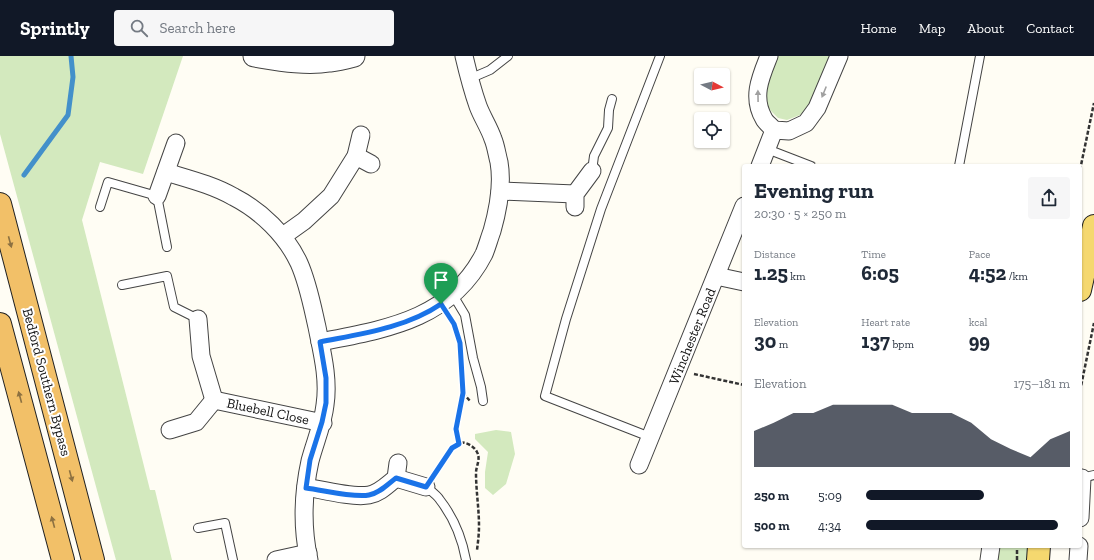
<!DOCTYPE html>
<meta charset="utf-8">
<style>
:root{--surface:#fff;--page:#f6f6f7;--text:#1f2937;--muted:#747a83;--accent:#111827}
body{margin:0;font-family:"Zilla Slab",serif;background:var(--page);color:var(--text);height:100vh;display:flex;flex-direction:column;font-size:15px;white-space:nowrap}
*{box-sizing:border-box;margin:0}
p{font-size:13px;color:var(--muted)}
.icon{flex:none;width:22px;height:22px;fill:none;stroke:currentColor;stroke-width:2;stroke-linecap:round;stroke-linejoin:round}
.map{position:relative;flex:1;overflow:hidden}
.sheet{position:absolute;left:742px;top:108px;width:340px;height:384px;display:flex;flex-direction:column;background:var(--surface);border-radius:4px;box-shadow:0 1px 3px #0004}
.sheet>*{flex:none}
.needle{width:26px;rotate:97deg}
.controls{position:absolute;left:694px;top:12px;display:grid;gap:8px}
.controls a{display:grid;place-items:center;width:36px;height:36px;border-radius:4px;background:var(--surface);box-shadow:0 1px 3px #0004;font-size:20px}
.pin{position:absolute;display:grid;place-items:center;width:34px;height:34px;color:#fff;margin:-41px -17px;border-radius:50% 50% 50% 0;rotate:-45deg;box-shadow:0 0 4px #0007}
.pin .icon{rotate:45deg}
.round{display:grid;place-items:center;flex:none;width:42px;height:42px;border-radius:4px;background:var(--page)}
.head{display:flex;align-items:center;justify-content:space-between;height:68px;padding:0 12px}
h1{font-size:22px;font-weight:700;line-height:30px}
.figures{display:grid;grid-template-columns:repeat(3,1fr);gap:6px;height:68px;padding:4px 12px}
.figures div{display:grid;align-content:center}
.figures b{font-size:20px;font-weight:700}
.figures small{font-size:11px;font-weight:400}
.figures p{font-size:11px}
.chart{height:112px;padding:8px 12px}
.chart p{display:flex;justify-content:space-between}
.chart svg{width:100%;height:72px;margin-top:4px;fill:var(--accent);opacity:.7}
ul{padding:0 12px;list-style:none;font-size:13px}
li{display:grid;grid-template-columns:64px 48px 1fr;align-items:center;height:30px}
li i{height:10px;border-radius:5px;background:var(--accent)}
header{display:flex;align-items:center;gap:24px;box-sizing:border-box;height:56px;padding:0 20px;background:var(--accent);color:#fff}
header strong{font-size:19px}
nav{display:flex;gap:22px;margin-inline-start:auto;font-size:14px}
.search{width:280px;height:36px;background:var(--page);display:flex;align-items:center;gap:10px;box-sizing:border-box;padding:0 14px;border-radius:4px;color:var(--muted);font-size:15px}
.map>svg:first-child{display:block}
.green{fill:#d3e9be}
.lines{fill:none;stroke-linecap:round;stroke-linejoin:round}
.stream{stroke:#4390ca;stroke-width:5}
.service-casing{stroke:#444;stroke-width:10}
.minor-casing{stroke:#444;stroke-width:19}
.tertiary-casing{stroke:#444;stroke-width:23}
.primary-casing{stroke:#222;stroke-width:24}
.trunk-casing{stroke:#222;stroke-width:24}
.path{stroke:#333;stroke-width:2.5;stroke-dasharray:4 2;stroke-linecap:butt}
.service{stroke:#fff;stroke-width:8}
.minor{stroke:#fff;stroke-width:17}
.tertiary{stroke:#fff;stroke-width:21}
.primary{stroke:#f5d86f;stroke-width:22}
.trunk{stroke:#f2c068;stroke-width:22}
.oneway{fill:#a0a0a0}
.oneway2{fill:#8d7141}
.route-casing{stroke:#fff;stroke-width:8}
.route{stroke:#1a73e8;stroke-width:5}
.labels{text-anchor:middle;stroke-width:4;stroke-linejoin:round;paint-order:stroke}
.street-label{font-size:14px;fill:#111;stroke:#fff}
</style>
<header>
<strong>Sprintly</strong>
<div class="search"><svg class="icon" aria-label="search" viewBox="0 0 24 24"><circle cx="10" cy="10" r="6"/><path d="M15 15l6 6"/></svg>Search here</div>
<nav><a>Home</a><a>Map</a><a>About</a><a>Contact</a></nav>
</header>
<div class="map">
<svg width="1094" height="504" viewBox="0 0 1094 504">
<rect width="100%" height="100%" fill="#fffdf4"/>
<g class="green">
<path d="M0 0H183L143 118 100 106 82 164 150 434H155L172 504H116L0 78Z"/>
<path d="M777 0H831L812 48 800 59 787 64 778 62 769 53 765 43 766 28Z"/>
<path d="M496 374 511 376 515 398 506 428 493 439 485 432V416L488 396 475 383V378Z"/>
<path d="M999 490H1028L1027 504H997Z"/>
</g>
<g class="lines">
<path class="stream" d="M24 119 68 59 73 21 71 0"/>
<g class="service-casing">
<g id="service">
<path d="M469 23 490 14 508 0"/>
<path d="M767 93 811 110"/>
<path d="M959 110 980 0"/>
<path d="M592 115 594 100 608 72 609 54 612 43"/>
<path d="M100 151 108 126 157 140 167 191"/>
<path d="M122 229 167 220 174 251 198 263"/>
<path d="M453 239 465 259 473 302 481 331 483 345"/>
<path d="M650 381 545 340 566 263 601 153 660 0"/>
<path d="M1082 422 1094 419"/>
<path d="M426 431C431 435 437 439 440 444 454 462 462 482 466 504"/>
<path d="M198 472 225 467 233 504"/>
</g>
</g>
<g class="minor-casing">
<g id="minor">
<path d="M769 0C761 20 751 41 764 63 766 67 771 70 774 74L789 75 806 67 817 52 839 0"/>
<path d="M356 100 371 108"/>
<path d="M760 110 774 74"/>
<path d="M166 116C189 123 213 129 234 141 261 155 286 179 299 207 308 227 312 249 317 271 322 296 329 323 325 349 323 368 315 386 310 405 303 437 302 472 309 504"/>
<path d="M500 135 575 138"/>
<path d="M157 140 176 87"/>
<path d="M575 151V138L592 115"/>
<path d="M283 180 304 165 331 140 356 100 361 79"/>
<path d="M716 220 744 226"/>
<path d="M198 263 201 300 214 344"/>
<path d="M320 286C386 273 450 264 484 198 487 191 489 183 492 175 498 154 503 129 499 106 497 99 496 90 493 83 489 71 482 61 478 50 472 33 468 17 464 0"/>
<path d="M214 344 323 367"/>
<path d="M170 374 196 366 214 344"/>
<path d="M639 409 744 150"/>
<path d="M396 422 426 431"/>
<path d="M306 431C323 434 353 442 369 439 380 437 388 428 396 422L398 407"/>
<path d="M1080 462 1082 422"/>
<path d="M276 504 308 497"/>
<path d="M989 504 991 490"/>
<path d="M1078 504 1079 490"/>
</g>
</g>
<g class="tertiary-casing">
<path id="tertiary" d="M254 0C279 4 305 9 330 5 338 4 346 2 354 0"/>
</g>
<g class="primary-casing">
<g id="primary">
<path d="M1080 234 1094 170"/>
<path d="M1038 504 1039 490"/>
</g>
</g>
<g class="trunk-casing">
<g id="trunk">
<path d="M0 148 93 504"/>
<path d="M0 268 63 504"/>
</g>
</g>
<g class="path">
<path d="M1080 114 1094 47"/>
<path d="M694 318 744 329"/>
<path d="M1080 335 1094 267"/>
<path d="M463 337 470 345"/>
<path d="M459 387 456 373 463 337 462 313"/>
<path d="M435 419C440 411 450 391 459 387 465 385 474 390 477 396 481 403 476 410 476 417 476 435 479 452 479 470 479 478 478 486 477 494"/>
<path d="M1017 504V490"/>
</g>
<use href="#service" class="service"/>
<use href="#minor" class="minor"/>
<use href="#tertiary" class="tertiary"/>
<use href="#primary" class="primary"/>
<use href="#trunk" class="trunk"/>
</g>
<defs><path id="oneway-solid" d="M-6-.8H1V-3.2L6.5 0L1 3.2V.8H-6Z"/></defs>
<g class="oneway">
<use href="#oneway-solid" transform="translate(824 36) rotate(112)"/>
<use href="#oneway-solid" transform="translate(758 40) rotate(-91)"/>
</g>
<g class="oneway2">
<use href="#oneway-solid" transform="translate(10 186) rotate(75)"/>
<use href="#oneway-solid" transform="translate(20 341) rotate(-105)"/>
<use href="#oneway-solid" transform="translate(71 420) rotate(75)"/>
<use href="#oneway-solid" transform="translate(53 466) rotate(-105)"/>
</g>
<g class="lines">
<g class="route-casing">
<path id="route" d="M441 248 454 268 460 287 463 337 456 373 459 388 452 392 426 431 396 422C388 428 380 437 369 439 353 442 323 434 306 432L310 404 322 366 326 347V322L320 286C360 278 406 272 441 248Z"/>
</g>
<use href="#route" class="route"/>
</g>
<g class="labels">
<g class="street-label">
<text transform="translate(692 280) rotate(-68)" y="5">Winchester Road</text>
<text transform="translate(47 326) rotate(75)" y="5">Bedford Southern Bypass</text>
<text transform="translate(268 355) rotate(12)" y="5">Bluebell Close</text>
</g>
</g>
</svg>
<div class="controls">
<a><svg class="needle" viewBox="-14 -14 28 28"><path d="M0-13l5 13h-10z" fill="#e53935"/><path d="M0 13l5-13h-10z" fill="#747a83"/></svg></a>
<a><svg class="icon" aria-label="locate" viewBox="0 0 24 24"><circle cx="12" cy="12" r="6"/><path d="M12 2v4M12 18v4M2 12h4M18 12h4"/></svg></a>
</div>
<div class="pin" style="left:441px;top:248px;background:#1e9e55"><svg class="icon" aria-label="arrive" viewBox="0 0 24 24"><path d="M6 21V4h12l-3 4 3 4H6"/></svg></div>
<section class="sheet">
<div class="head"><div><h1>Evening run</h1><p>20:30 · 5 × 250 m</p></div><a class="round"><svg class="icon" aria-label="share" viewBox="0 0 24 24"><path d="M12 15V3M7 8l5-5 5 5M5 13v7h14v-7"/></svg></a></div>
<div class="figures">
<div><p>Distance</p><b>1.25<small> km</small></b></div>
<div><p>Time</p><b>6:05</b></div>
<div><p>Pace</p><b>4:52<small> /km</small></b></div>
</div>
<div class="figures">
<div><p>Elevation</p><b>30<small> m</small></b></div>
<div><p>Heart rate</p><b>137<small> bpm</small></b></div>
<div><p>kcal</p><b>99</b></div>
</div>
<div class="chart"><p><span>Elevation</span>175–181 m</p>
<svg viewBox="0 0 160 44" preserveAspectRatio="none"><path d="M0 44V22L10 17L20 11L30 11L40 6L50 6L60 6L70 6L80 11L90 11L100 11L110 17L120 27L130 33L140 38L150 27L160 22V44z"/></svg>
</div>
<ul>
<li><b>250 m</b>5:09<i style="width:58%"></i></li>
<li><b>500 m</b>4:34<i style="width:94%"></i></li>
</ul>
</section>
</div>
